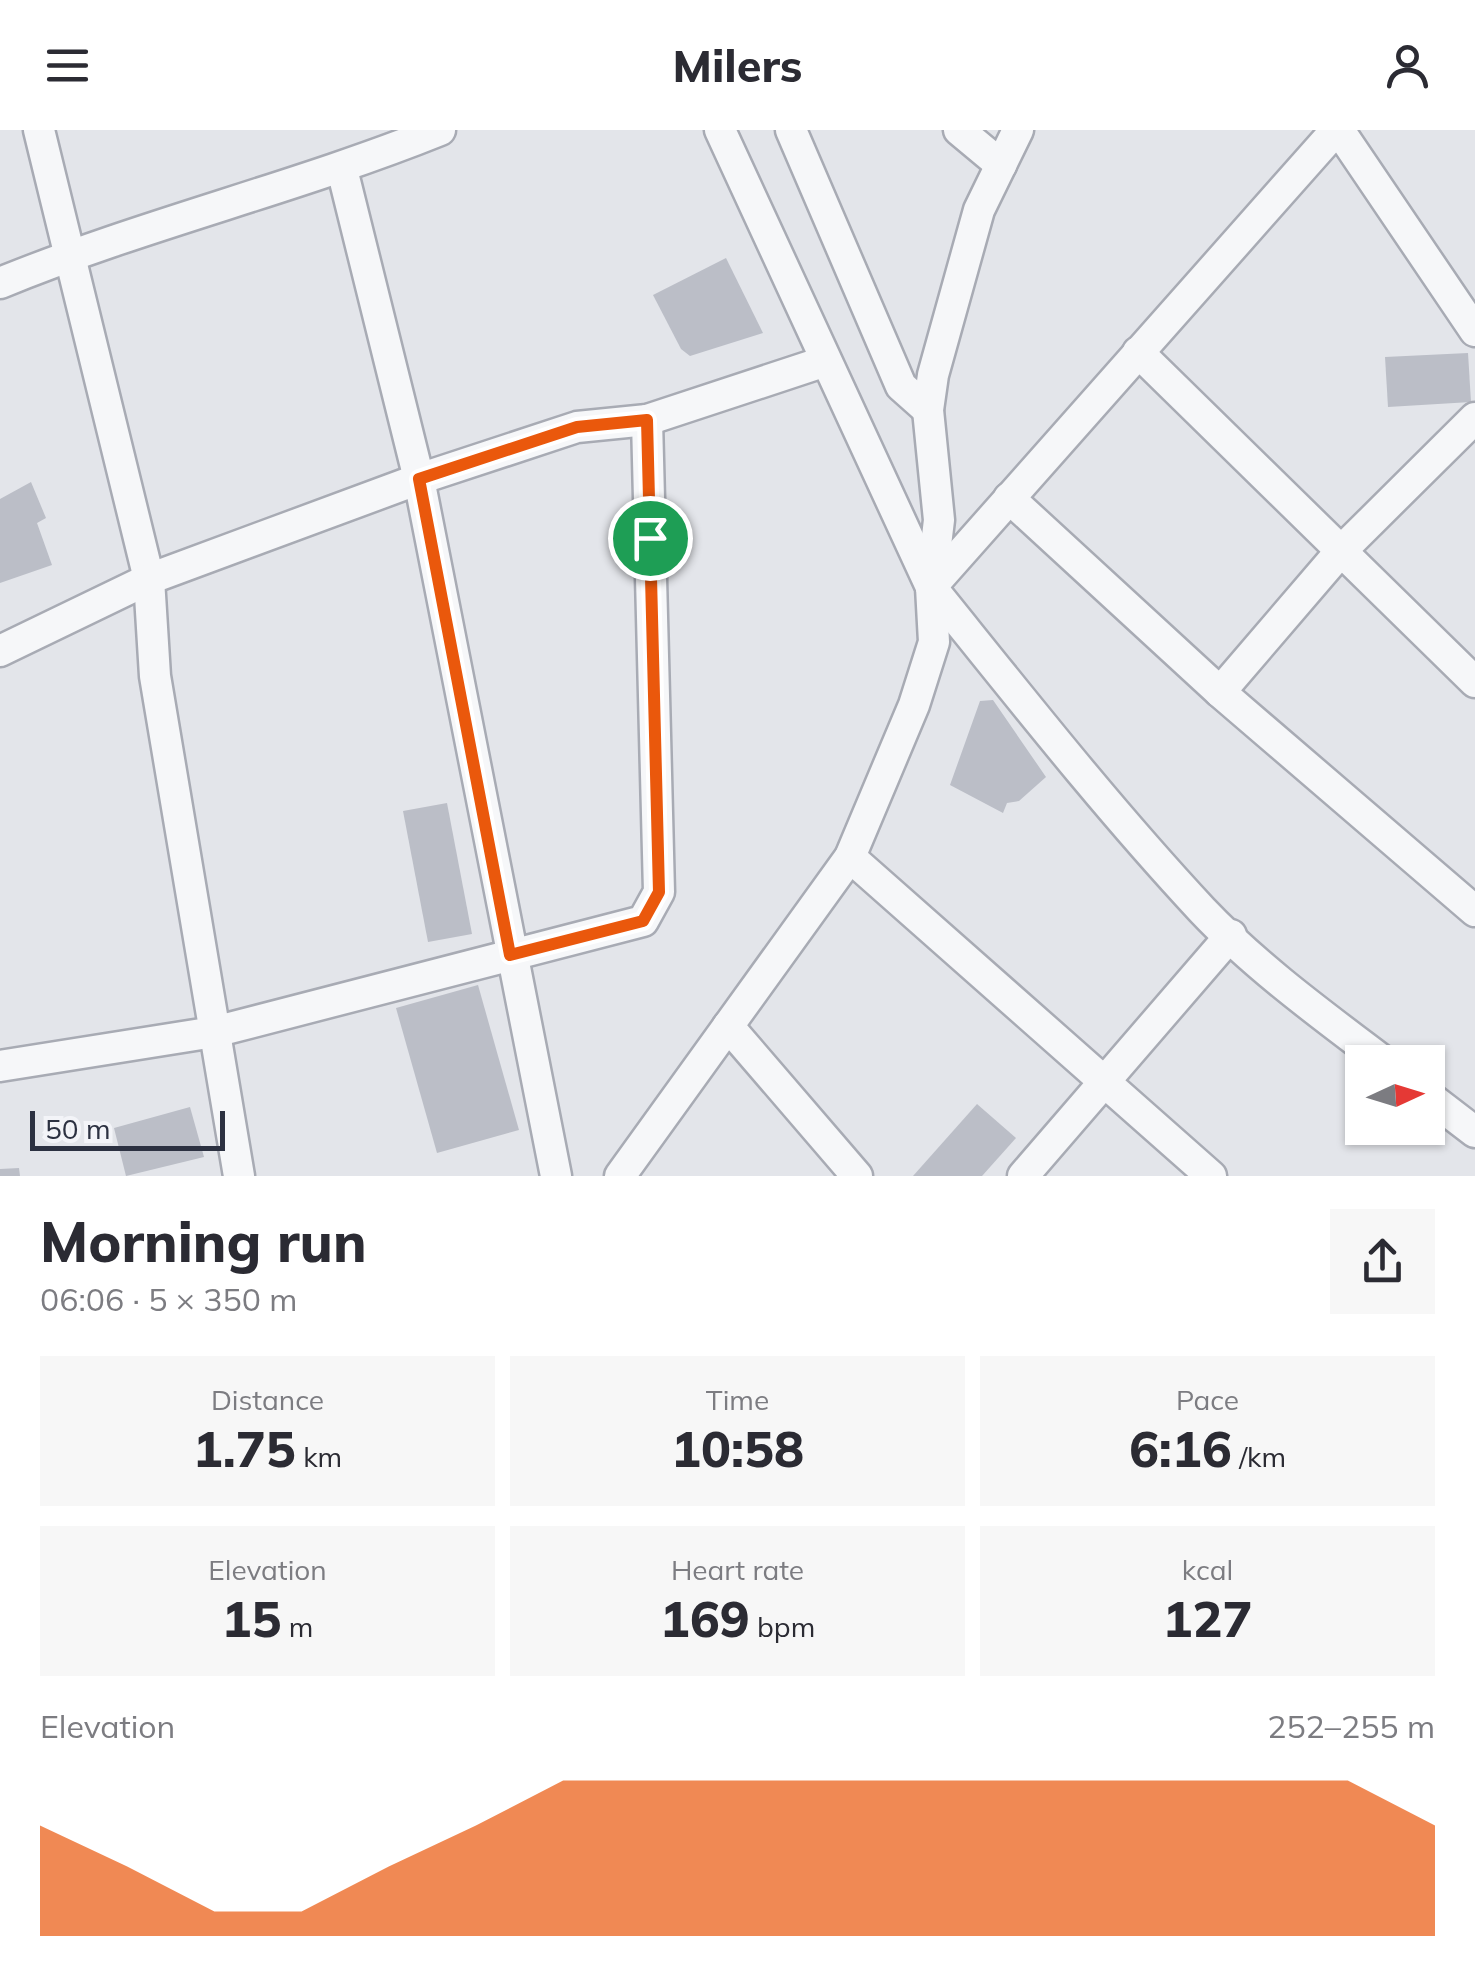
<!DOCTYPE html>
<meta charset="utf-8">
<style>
:root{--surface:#fff;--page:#f7f7f7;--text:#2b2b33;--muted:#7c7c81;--accent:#ea580c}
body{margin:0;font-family:Mulish,sans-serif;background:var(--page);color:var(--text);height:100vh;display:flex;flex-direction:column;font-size:38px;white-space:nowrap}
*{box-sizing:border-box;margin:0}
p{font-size:32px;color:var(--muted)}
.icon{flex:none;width:55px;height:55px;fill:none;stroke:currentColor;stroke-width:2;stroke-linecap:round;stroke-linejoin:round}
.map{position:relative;height:1046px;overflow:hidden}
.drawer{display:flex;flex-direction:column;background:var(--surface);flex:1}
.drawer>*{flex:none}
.needle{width:65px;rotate:86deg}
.controls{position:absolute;left:1345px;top:915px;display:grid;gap:20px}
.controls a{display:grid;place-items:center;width:100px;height:100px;border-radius:0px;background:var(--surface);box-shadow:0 2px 8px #0004;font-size:50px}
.scale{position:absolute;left:30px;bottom:25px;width:195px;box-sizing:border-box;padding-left:10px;border:5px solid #2c3141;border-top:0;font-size:28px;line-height:35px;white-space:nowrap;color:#2c3141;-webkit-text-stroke:8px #f3f4f8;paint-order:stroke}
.pin{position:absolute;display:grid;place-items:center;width:85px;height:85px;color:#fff;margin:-42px;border:5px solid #fff;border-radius:50%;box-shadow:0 2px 10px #0007}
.round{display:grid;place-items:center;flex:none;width:105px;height:105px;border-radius:0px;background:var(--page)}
.summary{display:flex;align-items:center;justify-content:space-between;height:170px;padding:0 40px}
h1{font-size:55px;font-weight:800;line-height:75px}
.figures{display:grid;grid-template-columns:repeat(3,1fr);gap:15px;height:170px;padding:10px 40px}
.figures div{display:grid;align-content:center;border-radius:0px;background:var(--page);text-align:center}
.figures b{font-size:50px;font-weight:800}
.figures small{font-size:28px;font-weight:400}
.figures p{font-size:28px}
.chart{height:280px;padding:20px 40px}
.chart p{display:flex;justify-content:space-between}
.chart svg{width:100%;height:180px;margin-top:10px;fill:var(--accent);opacity:.7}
header{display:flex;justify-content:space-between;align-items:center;height:130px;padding:0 40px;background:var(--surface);font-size:45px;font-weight:800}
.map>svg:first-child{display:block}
.building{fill:#bbbec7}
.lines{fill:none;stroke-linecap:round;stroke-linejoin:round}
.minor-casing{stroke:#a8abb4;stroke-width:35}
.minor{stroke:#f6f7f9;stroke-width:30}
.route-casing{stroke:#fff;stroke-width:20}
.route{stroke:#ea580c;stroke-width:12}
</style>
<header><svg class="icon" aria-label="menu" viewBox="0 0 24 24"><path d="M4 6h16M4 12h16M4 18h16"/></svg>Milers<svg class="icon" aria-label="person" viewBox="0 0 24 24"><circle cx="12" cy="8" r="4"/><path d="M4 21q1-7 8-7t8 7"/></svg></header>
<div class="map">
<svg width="1475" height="1046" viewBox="0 0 1475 1046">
<rect width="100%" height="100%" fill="#e3e5ea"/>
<g class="building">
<path d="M726 128 763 203 690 226 681 219 653 165Z"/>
<path d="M1468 223 1471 272 1388 277 1385 227Z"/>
<path d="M31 352 46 388 37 393 52 435 0 453V369Z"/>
<path d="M993 570 1046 647 1019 671 1007 673 1003 683 950 655 980 571Z"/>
<path d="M447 673 472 804 428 812 403 681Z"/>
<path d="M478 855 519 1000 437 1023 396 878Z"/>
<path d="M977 974 1016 1008 982 1046H913Z"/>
<path d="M190 977 204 1027 126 1046 114 998Z"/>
<path d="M19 1038 20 1046H0V1039Z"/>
</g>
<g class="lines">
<g class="minor-casing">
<g id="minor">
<path d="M39 0 149 449 155 546 239 1046"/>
<path d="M791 0 901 256 928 280"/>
<path d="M959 0 1001 35"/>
<path d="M1018 0 979 80 933 245 928 280 939 390 931 457C1019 566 1106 677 1202 780 1256 837 1322 885 1384 932"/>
<path d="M1339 0 1475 201"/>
<path d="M342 39 419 349 556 1046"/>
<path d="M0 153C144 94 296 58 440 0"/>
<path d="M1138 222 1475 552"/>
<path d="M1009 368 1220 562 1475 781"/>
<path d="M931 457 1336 0"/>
<path d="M0 521 149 449 419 349 577 297 647 290 826 231"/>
<path d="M1220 562 1340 422 1475 288"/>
<path d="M850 727 1211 1046"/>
<path d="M728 896 857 1046"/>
<path d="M0 936 214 902 643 791 659 762 647 290"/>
<path d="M1428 966 1475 1002"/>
<path d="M620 1046 850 727 914 575 934 512 931 457 720 0"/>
<path d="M1023 1046 1231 805"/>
</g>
</g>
<use href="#minor" class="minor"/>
</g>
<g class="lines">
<g class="route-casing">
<path id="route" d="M647 290 659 762 643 791 510 825 419 349 577 297Z"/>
</g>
<use href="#route" class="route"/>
</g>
</svg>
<div class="controls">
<a><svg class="needle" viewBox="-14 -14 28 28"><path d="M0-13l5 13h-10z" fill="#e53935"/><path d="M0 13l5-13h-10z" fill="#7c7c81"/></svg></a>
</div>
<div class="scale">50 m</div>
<div class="pin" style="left:650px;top:408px;background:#1e9e55"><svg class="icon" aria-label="arrive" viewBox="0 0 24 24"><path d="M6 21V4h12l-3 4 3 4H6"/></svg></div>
</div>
<section class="drawer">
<div class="summary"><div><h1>Morning run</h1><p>06:06 · 5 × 350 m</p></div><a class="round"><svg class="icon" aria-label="share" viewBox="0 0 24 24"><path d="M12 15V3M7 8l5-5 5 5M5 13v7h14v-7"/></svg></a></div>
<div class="figures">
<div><p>Distance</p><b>1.75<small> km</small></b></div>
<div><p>Time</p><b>10:58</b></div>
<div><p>Pace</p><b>6:16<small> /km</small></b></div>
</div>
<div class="figures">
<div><p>Elevation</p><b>15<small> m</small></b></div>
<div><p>Heart rate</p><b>169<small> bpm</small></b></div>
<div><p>kcal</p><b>127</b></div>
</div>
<div class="chart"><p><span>Elevation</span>252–255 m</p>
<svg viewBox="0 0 160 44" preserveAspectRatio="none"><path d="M0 44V17L10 27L20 38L30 38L40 27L50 17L60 6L70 6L80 6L90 6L100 6L110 6L120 6L130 6L140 6L150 6L160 17V44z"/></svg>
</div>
</section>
